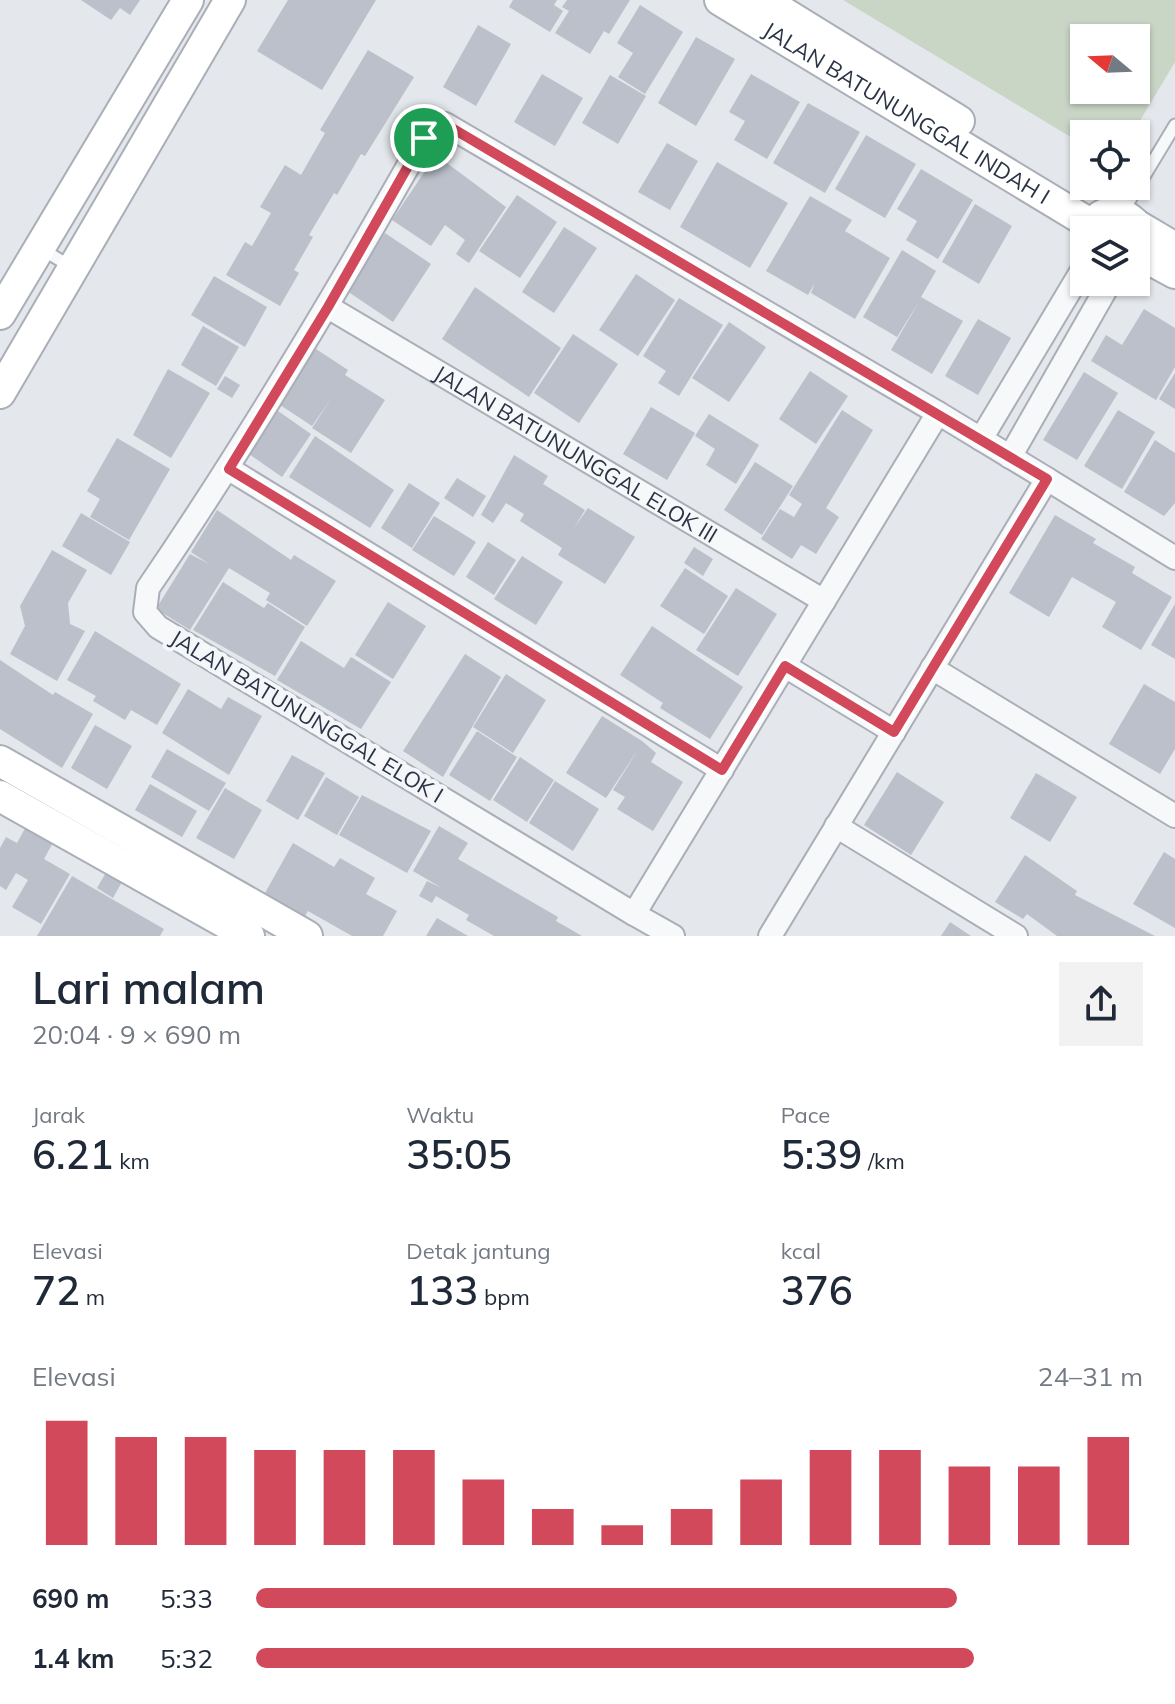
<!DOCTYPE html>
<html lang="id">
<meta charset="utf-8">
<style>
:root{--surface:#fff;--page:#f2f2f3;--text:#1f2937;--muted:#747a83;--accent:#d1495b}
body{margin:0;font-family:Mulish,sans-serif;background:var(--page);color:var(--text);height:100vh;display:flex;flex-direction:column;font-size:30px;white-space:nowrap}
*{box-sizing:border-box;margin:0}
p{font-size:26px;color:var(--muted)}
.icon{flex:none;width:44px;height:44px;fill:none;stroke:currentColor;stroke-width:2;stroke-linecap:round;stroke-linejoin:round}
.map{position:relative;height:936px;overflow:hidden}
.side{display:flex;flex-direction:column;background:var(--surface);flex:1}
.side>*{flex:none}
.needle{width:52px;rotate:289deg}
.fabs{position:absolute;left:1070px;top:24px;display:grid;gap:16px}
.fabs a{display:grid;place-items:center;width:80px;height:80px;border-radius:0px;background:var(--surface);box-shadow:0 2px 6px #0004;font-size:40px}
.pin{position:absolute;display:grid;place-items:center;width:68px;height:68px;color:#fff;margin:-34px;border:4px solid #fff;border-radius:50%;box-shadow:0 2px 8px #0007}
.round{display:grid;place-items:center;flex:none;width:84px;height:84px;border-radius:0px;background:var(--page)}
.headline{display:flex;align-items:center;justify-content:space-between;height:136px;padding:0 32px}
h1{font-size:44px;font-weight:600;line-height:60px}
.metrics{display:grid;grid-template-columns:repeat(3,1fr);gap:12px;height:136px;padding:8px 32px}
.metrics div{display:grid;align-content:center}
.metrics b{font-size:40px;font-weight:600}
.metrics small{font-size:22px;font-weight:400}
.metrics p{font-size:22px}
.chart{height:224px;padding:16px 32px}
.chart p{display:flex;justify-content:space-between}
.chart svg{width:100%;height:144px;margin-top:8px;stroke:var(--accent);stroke-width:6}
ul{padding:0 32px;list-style:none;font-size:26px}
li{display:grid;grid-template-columns:128px 96px 1fr;align-items:center;height:60px}
li i{height:20px;border-radius:10px;background:var(--accent)}
.map>svg:first-child{display:block}
.green{fill:#c9d6c5;fill-rule:evenodd}
.building{fill:#bbc0ca}
.lines{fill:none;stroke-linecap:round;stroke-linejoin:round}
.lane-casing{stroke:#a9aeb7;stroke-width:15}
.street-casing{stroke:#a9aeb7;stroke-width:26}
.secondary-casing{stroke:#a9aeb7;stroke-width:34}
.lane{stroke:#f7f8fa;stroke-width:11}
.street{stroke:#f7f8fa;stroke-width:22}
.secondary{stroke:#fff;stroke-width:30}
.route-casing{stroke:#fff;stroke-width:16}
.route{stroke:#d1495b;stroke-width:10}
.labels{text-anchor:middle;stroke-width:8;stroke-linejoin:round;paint-order:stroke}
.street-label{font-size:22px;fill:#2b3445;stroke:#f4f6f9}
</style>
<div class="map">
<svg width="1175" height="936" viewBox="0 0 1175 936">
<rect width="100%" height="100%" fill="#e4e7ec"/>
<path class="green" d="M843 0H1175V62L1132 134H1084V145ZM1084 38H1136V90H1084Z"/>
<g class="building">
<path d="M81 0H140L130 15 120 8 111 20Z"/>
<path d="M288 0H376L322 90 257 51Z"/>
<path d="M513 0H557L554 5 563 11 550 32 509 7Z"/>
<path d="M567 0H630L609 34 604 31 590 54 555 33 569 11 562 7Z"/>
<path d="M640 5 683 32 645 94 618 77 633 53 617 43Z"/>
<path d="M478 25 511 44 476 106 443 87Z"/>
<path d="M696 37 735 59 696 126 658 103Z"/>
<path d="M368 50 414 77 365 156 361 154 337 195 334 193 309 235 313 237 294 270 299 273 280 306 226 275 245 242 252 246 271 213 260 207 285 165 301 175 325 133 320 130Z"/>
<path d="M542 74 583 98 555 146 514 122Z"/>
<path d="M751 74 800 102 767 159 734 140 745 121 729 112Z"/>
<path d="M610 75 646 96 618 144 582 123Z"/>
<path d="M808 103 860 132 825 193 773 163Z"/>
<path d="M866 135 916 164 885 218 835 189Z"/>
<path d="M667 143 698 161 670 210 638 192Z"/>
<path d="M436 155 506 207 469 263 456 254 465 240 445 225 431 246 392 220Z"/>
<path d="M717 162 788 203 750 268 680 227Z"/>
<path d="M921 169 973 200 938 259 906 240 917 221 897 209Z"/>
<path d="M517 195 557 222 520 278 479 251Z"/>
<path d="M810 196 852 220 845 231 890 258 855 319 811 293 815 283 808 295 766 271Z"/>
<path d="M975 204 1012 226 979 284 942 262Z"/>
<path d="M564 227 597 248 554 313 522 292Z"/>
<path d="M385 233 431 264 393 322 347 291Z"/>
<path d="M902 250 936 271 921 297 963 321 932 374 891 350 920 300 897 337 863 317Z"/>
<path d="M636 274 675 300 638 356 599 330Z"/>
<path d="M214 276 267 307 245 347 191 315Z"/>
<path d="M475 287 561 348 529 397 442 339Z"/>
<path d="M679 298 723 325 679 396 658 383 666 371 643 356Z"/>
<path d="M1144 309 1175 328V367L1156 400 1091 361 1106 335 1122 345Z"/>
<path d="M978 319 1011 338 978 395 945 376Z"/>
<path d="M729 322 766 347 729 402 692 378Z"/>
<path d="M203 326 239 347 216 386 181 365Z"/>
<path d="M573 334 618 364 579 423 534 393Z"/>
<path d="M313 347 348 370 345 375 385 400 351 453 312 428 331 399 312 426 277 403Z"/>
<path d="M168 369 210 393 171 458 133 435Z"/>
<path d="M810 371 848 396 816 444 779 419Z"/>
<path d="M1084 372 1118 393 1077 460 1043 440Z"/>
<path d="M1175 373V409L1159 399Z"/>
<path d="M225 376 240 385 232 398 217 389Z"/>
<path d="M651 407 695 433 667 480 623 454Z"/>
<path d="M842 410 873 430 826 508 839 517 816 554 801 545 792 559 761 539 780 509 794 517 802 504 789 495Z"/>
<path d="M1118 410 1155 432 1122 489 1084 466Z"/>
<path d="M278 411 311 434 282 477 249 454Z"/>
<path d="M709 414 759 445 736 484 706 465 715 449 695 436Z"/>
<path d="M315 436 394 490 370 528 289 477Z"/>
<path d="M117 438 170 469 129 540 90 517 100 499 87 491Z"/>
<path d="M1155 440 1175 453V503L1164 516 1124 492Z"/>
<path d="M514 455 548 476 543 484 585 510 574 528 588 508 635 537 605 584 558 555 562 548 520 521 524 514 506 503 493 523 481 515Z"/>
<path d="M755 462 793 486 762 535 724 510Z"/>
<path d="M457 478 486 496 473 517 444 498Z"/>
<path d="M409 483 440 503 412 548 381 528Z"/>
<path d="M217 510 291 560 294 555 336 581 307 626 266 600 270 593 229 568 190 630 156 609 190 554 209 564 191 552Z"/>
<path d="M81 513 130 542 111 575 62 546Z"/>
<path d="M1055 515 1096 539 1093 543 1135 567 1132 573 1172 597 1141 650 1102 627 1116 602 1072 577 1049 617 1009 593Z"/>
<path d="M434 516 476 542 454 576 412 550Z"/>
<path d="M488 542 516 560 494 595 466 577Z"/>
<path d="M694 547 713 559 703 576 684 563Z"/>
<path d="M52 550 87 570 68 603 70 624 85 631 57 681 10 654 25 626 20 606Z"/>
<path d="M522 556 563 582 536 625 494 599Z"/>
<path d="M685 568 728 596 704 634 660 606Z"/>
<path d="M223 582 264 608 268 603 305 627 275 676 193 630Z"/>
<path d="M736 588 777 614 738 676 696 650Z"/>
<path d="M388 602 426 626 393 679 355 655Z"/>
<path d="M1175 604V659L1151 645Z"/>
<path d="M652 626 743 687 710 739 660 708 663 703 620 675Z"/>
<path d="M95 631 181 684 157 725 131 710 125 720 93 701 96 696 67 680Z"/>
<path d="M301 641 344 668 351 657 391 682 361 729 277 680Z"/>
<path d="M465 654 501 677 443 777 403 751Z"/>
<path d="M0 660 53 695 55 692 93 714 62 768 0 729Z"/>
<path d="M506 674 546 700 513 753 473 727Z"/>
<path d="M1144 684 1175 702V749L1160 774 1109 744Z"/>
<path d="M188 689 221 709 228 697 262 716 229 775 162 733Z"/>
<path d="M602 716 642 741 656 753 651 762 683 782 653 831 617 809 625 797 613 790 639 748 606 798 566 773Z"/>
<path d="M95 725 132 746 107 789 71 768Z"/>
<path d="M477 731 517 757 490 801 449 775Z"/>
<path d="M167 749 226 783 209 811 151 777Z"/>
<path d="M292 755 325 773 298 820 266 801Z"/>
<path d="M520 757 554 780 527 822 493 800Z"/>
<path d="M897 772 944 802 911 855 864 825Z"/>
<path d="M1036 773 1077 797 1050 842 1010 818Z"/>
<path d="M326 777 359 797 337 835 304 816Z"/>
<path d="M555 781 599 809 573 851 529 823Z"/>
<path d="M150 784 197 811 182 837 135 810Z"/>
<path d="M225 788 262 810 234 859 196 838Z"/>
<path d="M362 795 431 831 407 873 339 835Z"/>
<path d="M28 823 55 839 44 859 70 874 41 924 12 907 28 880 16 873 6 890 0 886V848L6 837 17 843Z"/>
<path d="M439 826 468 843 458 859 558 917 556 921 582 936H494L466 920 469 915 436 896 432 903 419 896 427 881 442 888 413 871Z"/>
<path d="M293 843 334 867 340 858 375 878 366 894 397 911 383 936H352L308 911 305 916 265 893Z"/>
<path d="M1164 852 1175 859V928L1133 904Z"/>
<path d="M1025 855 1077 891 1075 895 1155 936H1057L1027 914 1023 919 995 902Z"/>
<path d="M108 869 124 878 113 898 97 888Z"/>
<path d="M72 876 164 929 160 936H37Z"/>
<path d="M437 918 468 936H426Z"/>
<path d="M950 922 971 936H941Z"/>
</g>
<g class="lines">
<g class="lane-casing">
<g id="lane">
<path d="M1122 213 1175 125"/>
<path d="M40 248 73 268"/>
</g>
</g>
<g class="street-casing">
<g id="street">
<path id="s1" d="M328 307 824 601"/>
<path d="M981 439 1084 267"/>
<path d="M1010 457 1110 282"/>
<path d="M229 469 722 770"/>
<path d="M1047 479 1175 558"/>
<path d="M785 666 894 732"/>
<path d="M932 668 1175 816"/>
<path d="M836 826 1016 936"/>
<path d="M634 914 158 627 145 612 148 588C247 443 337 292 424 138L445 124 938 413"/>
<path d="M673 936 634 914 938 413 1047 479 770 936"/>
</g>
</g>
<g class="secondary-casing">
<g id="secondary">
<path id="s2" d="M720 0 1092 225"/>
<path d="M763 0 959 121"/>
<path d="M1136 225 1175 248"/>
<path d="M1091 230C1099 207 1121 209 1136 225V243"/>
<path d="M1136 252 1175 273"/>
<path d="M0 314 188 0"/>
<path d="M0 393 230 0"/>
<path d="M0 761 307 936"/>
<path d="M0 796 249 936"/>
</g>
</g>
<use href="#lane" class="lane"/>
<use href="#street" class="street"/>
<use href="#secondary" class="secondary"/>
</g>
<g class="lines">
<g class="route-casing">
<path id="route" d="M445 124 1047 479 894 732 785 666 722 770 229 469 328 307 424 138Z"/>
</g>
<use href="#route" class="route"/>
</g>
<g class="labels">
<g class="street-label">
<text dy="8" stroke="none"><textPath href="#s2" startOffset="218">JALAN BATUNUNGGAL INDAH I</textPath></text>
<text dy="8" stroke="none"><textPath href="#s1" startOffset="288">JALAN BATUNUNGGAL ELOK III</textPath></text>
<text transform="translate(307 716) rotate(31)" y="8">JALAN BATUNUNGGAL ELOK I</text>
</g>
</g>
</svg>
<div class="fabs">
<a><svg class="needle" viewBox="-14 -14 28 28"><path d="M0-13l5 13h-10z" fill="#e53935"/><path d="M0 13l5-13h-10z" fill="#747a83"/></svg></a>
<a><svg class="icon" aria-label="locate" viewBox="0 0 24 24"><circle cx="12" cy="12" r="6"/><path d="M12 2v4M12 18v4M2 12h4M18 12h4"/></svg></a>
<a><svg class="icon" aria-label="layers" viewBox="0 0 24 24"><path d="M12 4l9 5-9 5-9-5zM3 14l9 5 9-5"/></svg></a>
</div>
<div class="pin" style="left:424px;top:138px;background:#1e9e55"><svg class="icon" aria-label="arrive" viewBox="0 0 24 24"><path d="M6 21V4h12l-3 4 3 4H6"/></svg></div>
</div>
<section class="side">
<div class="headline"><div><h1>Lari malam</h1><p>20:04 · 9 × 690 m</p></div><a class="round"><svg class="icon" aria-label="share" viewBox="0 0 24 24"><path d="M12 15V3M7 8l5-5 5 5M5 13v7h14v-7"/></svg></a></div>
<div class="metrics">
<div><p>Jarak</p><b>6.21<small> km</small></b></div>
<div><p>Waktu</p><b>35:05</b></div>
<div><p>Pace</p><b>5:39<small> /km</small></b></div>
</div>
<div class="metrics">
<div><p>Elevasi</p><b>72<small> m</small></b></div>
<div><p>Detak jantung</p><b>133<small> bpm</small></b></div>
<div><p>kcal</p><b>376</b></div>
</div>
<div class="chart"><p><span>Elevasi</span>24–31 m</p>
<svg viewBox="0 0 160 44" preserveAspectRatio="none"><path d="M5 44V6M15 44V11M25 44V11M35 44V15M45 44V15M55 44V15M65 44V24M75 44V33M85 44V38M95 44V33M105 44V24M115 44V15M125 44V15M135 44V20M145 44V20M155 44V11"/></svg>
</div>
<ul>
<li><b>690 m</b>5:33<i style="width:79%"></i></li>
<li><b>1.4 km</b>5:32<i style="width:81%"></i></li>
</ul>
</section>
